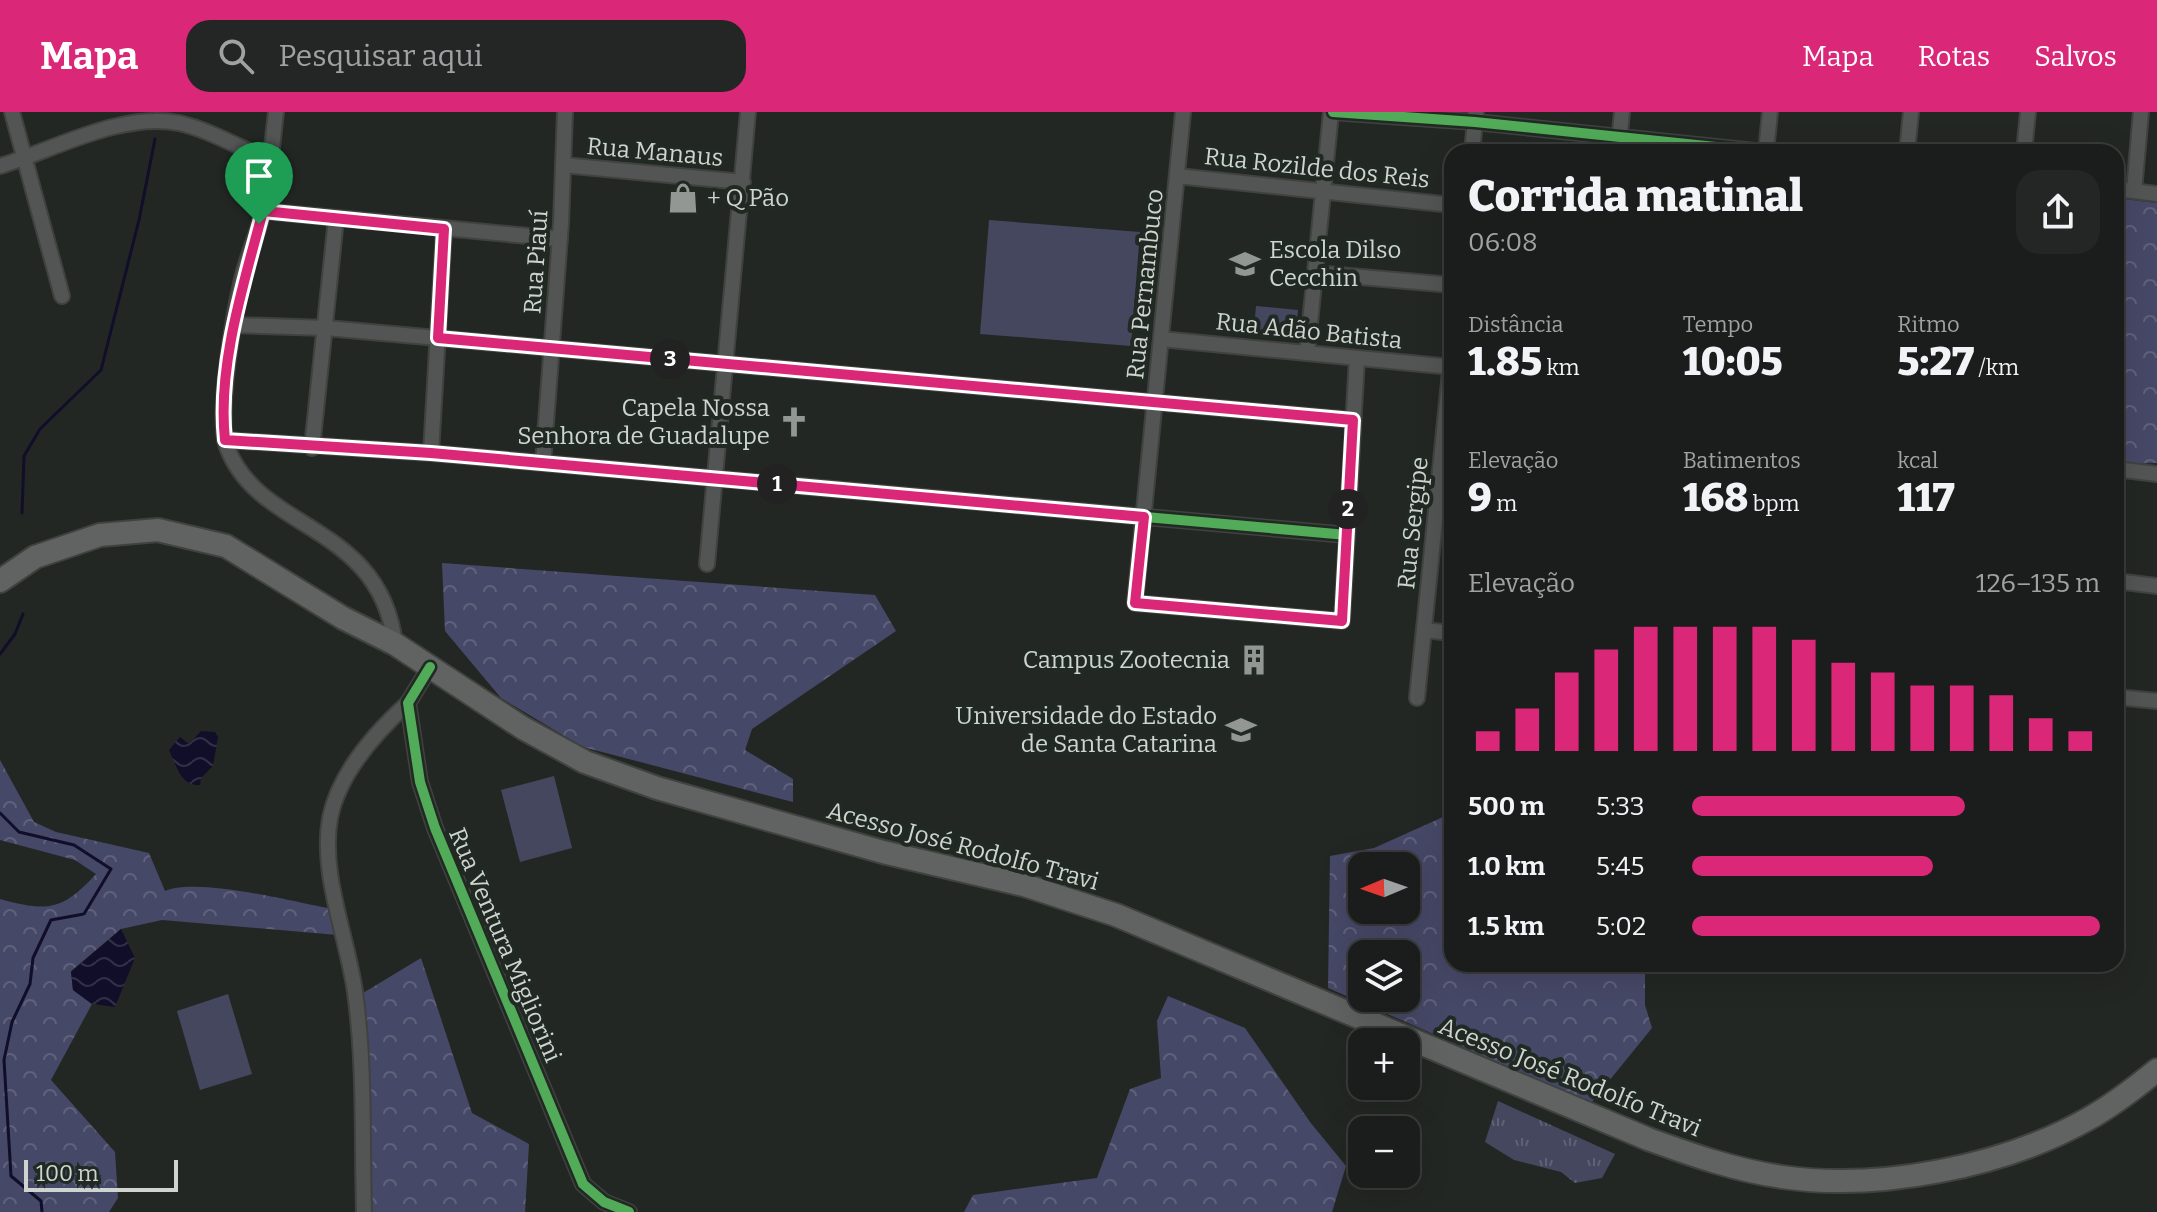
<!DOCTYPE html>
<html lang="pt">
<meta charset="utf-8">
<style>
:root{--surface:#1a1d1b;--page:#232624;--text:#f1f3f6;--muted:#9fa2a3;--line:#383b3a;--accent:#db2777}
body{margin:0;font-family:Bitter,serif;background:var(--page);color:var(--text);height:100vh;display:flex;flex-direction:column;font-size:30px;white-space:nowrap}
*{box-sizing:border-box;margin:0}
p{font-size:26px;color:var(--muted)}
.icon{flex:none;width:44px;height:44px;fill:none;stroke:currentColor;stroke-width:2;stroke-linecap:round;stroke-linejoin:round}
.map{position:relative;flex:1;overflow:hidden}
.sheet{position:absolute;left:1444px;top:32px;width:680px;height:828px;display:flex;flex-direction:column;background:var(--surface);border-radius:24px;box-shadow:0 8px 32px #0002,0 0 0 2px var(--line)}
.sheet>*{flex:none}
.needle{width:52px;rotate:268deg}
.fabs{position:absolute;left:1348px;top:740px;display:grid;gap:16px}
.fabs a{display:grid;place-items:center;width:72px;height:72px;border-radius:16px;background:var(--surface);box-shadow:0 8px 32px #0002,0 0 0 2px var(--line);font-size:40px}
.scale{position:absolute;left:24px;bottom:20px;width:154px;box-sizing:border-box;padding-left:8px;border:4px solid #d0d4d0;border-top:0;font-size:22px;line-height:28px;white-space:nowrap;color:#d0d4d0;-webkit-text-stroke:6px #212923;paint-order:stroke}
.pin{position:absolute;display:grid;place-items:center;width:68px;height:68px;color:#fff;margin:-82px -34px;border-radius:50% 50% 50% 0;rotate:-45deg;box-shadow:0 0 8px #0007}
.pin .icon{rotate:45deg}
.km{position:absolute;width:40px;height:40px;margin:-20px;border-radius:50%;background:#222;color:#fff;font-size:22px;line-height:40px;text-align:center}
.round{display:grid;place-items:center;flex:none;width:84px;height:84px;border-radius:24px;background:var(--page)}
.summary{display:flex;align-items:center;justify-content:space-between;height:136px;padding:0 24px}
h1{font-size:44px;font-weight:800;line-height:60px}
.figures{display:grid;grid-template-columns:repeat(3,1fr);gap:12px;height:136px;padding:8px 24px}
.figures div{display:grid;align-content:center}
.figures b{font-size:40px;font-weight:800}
.figures small{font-size:22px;font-weight:400}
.figures p{font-size:22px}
.chart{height:224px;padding:16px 24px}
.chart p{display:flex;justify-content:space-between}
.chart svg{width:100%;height:144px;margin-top:8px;stroke:var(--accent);stroke-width:6}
ul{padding:0 24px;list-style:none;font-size:26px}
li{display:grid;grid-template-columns:128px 96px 1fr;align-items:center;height:60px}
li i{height:20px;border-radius:10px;background:var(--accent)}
header{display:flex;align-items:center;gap:48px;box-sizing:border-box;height:112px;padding:0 40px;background:var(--accent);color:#fff}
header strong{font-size:38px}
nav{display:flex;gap:44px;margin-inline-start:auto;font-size:28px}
.search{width:560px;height:72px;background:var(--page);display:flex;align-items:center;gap:20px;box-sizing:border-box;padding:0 28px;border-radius:24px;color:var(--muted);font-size:30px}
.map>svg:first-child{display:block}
.grass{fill:url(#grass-tufts)}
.forest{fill:url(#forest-crowns);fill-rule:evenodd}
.pitch{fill:#45475f}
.water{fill:url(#water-waves)}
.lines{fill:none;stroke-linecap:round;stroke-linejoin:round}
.stream{stroke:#100e29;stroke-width:3}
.minor-casing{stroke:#404240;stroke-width:18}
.highway-casing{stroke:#404240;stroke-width:26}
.minor{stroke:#535554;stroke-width:14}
.highway{stroke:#606361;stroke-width:22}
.cycleway-casing{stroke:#212923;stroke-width:15}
.cycleway{stroke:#51ab58;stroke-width:10}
.route-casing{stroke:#fff;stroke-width:16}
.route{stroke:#db2777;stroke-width:10}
.labels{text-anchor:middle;stroke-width:8;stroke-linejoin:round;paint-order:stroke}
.street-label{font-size:24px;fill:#d0d4d0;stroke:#212923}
.poi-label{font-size:24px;fill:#d0d4d0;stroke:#212923;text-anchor:end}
</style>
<header>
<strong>Mapa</strong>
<div class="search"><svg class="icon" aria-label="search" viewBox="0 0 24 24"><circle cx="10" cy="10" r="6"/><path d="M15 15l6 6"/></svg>Pesquisar aqui</div>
<nav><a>Mapa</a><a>Rotas</a><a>Salvos</a></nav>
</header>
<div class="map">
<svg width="2157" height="1100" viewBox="0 0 2157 1100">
<defs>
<pattern id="grass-tufts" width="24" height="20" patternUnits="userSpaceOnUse" patternTransform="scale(2)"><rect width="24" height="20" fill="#45475f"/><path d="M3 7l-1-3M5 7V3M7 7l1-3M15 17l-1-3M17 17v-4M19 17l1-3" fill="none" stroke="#5f6175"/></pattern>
<pattern id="forest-crowns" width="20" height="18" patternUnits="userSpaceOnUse" patternTransform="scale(2)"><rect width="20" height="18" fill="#464867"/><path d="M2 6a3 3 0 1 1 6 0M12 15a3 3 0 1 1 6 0" fill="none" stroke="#60627c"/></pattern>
<pattern id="water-waves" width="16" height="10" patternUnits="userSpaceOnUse" patternTransform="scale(2)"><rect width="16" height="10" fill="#100e29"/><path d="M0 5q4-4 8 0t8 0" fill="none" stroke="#323047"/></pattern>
</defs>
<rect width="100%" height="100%" fill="#232724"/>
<path class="grass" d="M1498 989 1615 1042 1602 1066 1575 1071 1561 1060 1514 1048 1485 1030Z"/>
<g class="forest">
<path d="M2116 86 2157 91V351L2116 352Z"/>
<path d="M442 451 875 483 896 519 752 617 745 638 793 667V690L583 635 501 586 445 519Z"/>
<path d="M0 648 34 710 56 720 149 741 165 779C198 765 294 790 332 797L338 823 162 808 121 817 71 859 73 878 92 892 51 968 115 1040 118 1086 109 1100H0V787C48 800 62 799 96 762L75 748 0 728Z"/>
<path d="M1452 701V852H1645V893L1652 916 1591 991 1328 876 1330 744 1374 736ZM1362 754H1406V798H1362ZM1362 842H1406V886H1362Z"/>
<path d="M421 846 472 1001 529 1032 525 1100H368L363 881Z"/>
<path d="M1168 884 1245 916 1310 1010 1346 1054 1332 1100H964L973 1083 1097 1066 1130 977 1161 966 1157 909Z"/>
</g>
<g class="pitch">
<path d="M989 108 1140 120 1131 234 980 222Z"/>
<path d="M1256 194 1298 198 1296 220 1254 217Z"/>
<path d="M554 664 572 736 520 750 501 678Z"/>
<path d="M228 882 252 962 200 978 177 899Z"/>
</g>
<g class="water">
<path d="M201 619 215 620 218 625 213 654 201 666 200 673C180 674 177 654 169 638L180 625 189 632Z"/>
<path d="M121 817 135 846 115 895 92 892 73 878 71 860Z"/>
</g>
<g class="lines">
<g class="stream">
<path d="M22 401 24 344 40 317 101 258 139 108 155 27"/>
<path d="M0 542 15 522 23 502"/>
<path d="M0 701 19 720 74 733 111 757 84 802 51 808 33 846 30 872 12 910 4 948 11 1064 41 1089 42 1100"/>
</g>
<g class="minor-casing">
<g id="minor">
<path d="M12 0 62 184"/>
<path d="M276 0C272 34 269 69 262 103 257 124 247 145 242 167 234 202 216 304 227 335 259 421 380 410 395 532"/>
<path d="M1183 0 1135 491 1342 509 1357 246"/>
<path d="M1333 0 1475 10 1764 40"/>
<path d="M1472 40 1476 0"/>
<path d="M1618 40 1622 0"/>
<path d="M1766 40 1770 0"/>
<path d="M1907 40 1911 0"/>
<path d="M2024 40 2028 0"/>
<path d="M563 53 743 70"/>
<path d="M0 54C56 37 120 0 179 11 210 18 242 37 271 49"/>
<path d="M1177 64 1452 93"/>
<path d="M2116 77 2157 82"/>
<path d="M2134 79 2141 0"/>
<path d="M263 99 560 127"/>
<path d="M1315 161 1452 173"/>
<path d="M235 213 326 216 1353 308"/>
<path d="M1161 227 1452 255"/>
<path d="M1307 241 1331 0"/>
<path d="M225 328 431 341 1347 423"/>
<path d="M312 336 336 107"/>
<path d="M431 341 444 117"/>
<path d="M543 351 561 111 565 0"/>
<path d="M2116 357 2157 362"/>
<path d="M707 452 748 0"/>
<path d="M2116 469 2157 474"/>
<path d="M1424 518 1452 521"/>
<path d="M430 555 408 591 420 670 435 716 583 1072 604 1090 629 1100"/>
<path d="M2116 585 2157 589"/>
<path d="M1417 586 1452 240"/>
<path d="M364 1100C362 1027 365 952 355 880 347 824 320 762 330 706 339 661 376 620 408 591"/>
</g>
</g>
<g class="highway-casing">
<path id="highway" d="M0 469 35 445 100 423 158 418 226 434 343 506 395 532 523 616 585 650 657 676 883 740 1024 773 1116 803 1648 1027C1692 1043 1735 1058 1782 1065 1878 1079 2003 1055 2088 1007 2113 993 2135 976 2157 958"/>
</g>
<use href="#minor" class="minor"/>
<use href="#highway" class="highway"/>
<g class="cycleway-casing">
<g id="cycleway">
<path d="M1333 0 1475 10 1764 40"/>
<path d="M225 328 431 341 1347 423"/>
<path d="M430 555 408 591 420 670 435 716 583 1072 604 1090 629 1100"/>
</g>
</g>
<use href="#cycleway" class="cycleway"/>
</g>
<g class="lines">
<g class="route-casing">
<path id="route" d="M263 99 444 117 438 226 1353 308 1342 509 1135 491 1144 405 431 341 225 328C217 254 244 171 263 99Z"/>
</g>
<use href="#route" class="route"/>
</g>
<defs>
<g id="shop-bare" transform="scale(2.4)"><path d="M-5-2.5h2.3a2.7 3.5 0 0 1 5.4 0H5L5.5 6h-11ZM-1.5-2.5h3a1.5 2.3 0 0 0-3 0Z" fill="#939794" stroke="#212923" stroke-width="2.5" paint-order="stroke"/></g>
<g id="school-bare" transform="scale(2.4)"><path d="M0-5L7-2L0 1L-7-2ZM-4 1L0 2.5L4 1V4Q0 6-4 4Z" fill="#939794" stroke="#212923" stroke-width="2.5" paint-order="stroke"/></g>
<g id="church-bare" transform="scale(2.4)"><path d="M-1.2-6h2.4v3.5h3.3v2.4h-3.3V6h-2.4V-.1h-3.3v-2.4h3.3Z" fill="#939794" stroke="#212923" stroke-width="2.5" paint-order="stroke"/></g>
<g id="building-bare" transform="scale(2.4)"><path d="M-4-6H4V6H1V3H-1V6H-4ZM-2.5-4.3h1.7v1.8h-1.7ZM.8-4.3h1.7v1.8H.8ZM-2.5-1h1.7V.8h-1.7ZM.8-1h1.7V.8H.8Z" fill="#939794" stroke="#212923" stroke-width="2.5" paint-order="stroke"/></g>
<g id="university-bare" transform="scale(2.4)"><path d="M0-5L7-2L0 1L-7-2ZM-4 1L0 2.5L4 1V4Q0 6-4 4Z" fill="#939794" stroke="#212923" stroke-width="2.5" paint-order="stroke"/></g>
</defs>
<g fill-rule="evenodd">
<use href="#shop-bare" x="683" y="86"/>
<use href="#school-bare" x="1245" y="152"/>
<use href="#church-bare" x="794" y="310"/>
<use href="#building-bare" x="1254" y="548"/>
<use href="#university-bare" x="1241" y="618"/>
</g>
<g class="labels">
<g class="street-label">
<text transform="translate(655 40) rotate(5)" y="8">Rua Manaus</text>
<text transform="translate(1317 56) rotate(6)" y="8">Rua Rozilde dos Reis</text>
<text transform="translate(536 150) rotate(-86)" y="8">Rua Piauí</text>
<text transform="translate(1145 172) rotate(-84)" y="8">Rua Pernambuco</text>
<text transform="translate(1309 219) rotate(6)" y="8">Rua Adão Batista</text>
<text transform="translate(1413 411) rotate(-84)" y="8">Rua Sergipe</text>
<text transform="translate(963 734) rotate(15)" y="8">Acesso José Rodolfo Travi</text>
<text transform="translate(505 833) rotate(67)" y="8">Rua Ventura Migliorini</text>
<text transform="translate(1570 965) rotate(22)" y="8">Acesso José Rodolfo Travi</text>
</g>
<g class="poi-label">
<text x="707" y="94" text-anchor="start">+ Q Pão</text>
<text x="1269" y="146" text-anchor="start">Escola Dilso<tspan x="1269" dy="28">Cecchin</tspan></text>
<text x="770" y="304">Capela Nossa<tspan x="770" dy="28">Senhora de Guadalupe</tspan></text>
<text x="1230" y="556">Campus Zootecnia</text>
<text x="1217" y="612">Universidade do Estado<tspan x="1217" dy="28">de Santa Catarina</tspan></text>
</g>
</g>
</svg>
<div class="fabs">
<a><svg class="needle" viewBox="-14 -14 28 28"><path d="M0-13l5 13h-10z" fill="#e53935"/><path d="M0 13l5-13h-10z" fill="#9fa2a3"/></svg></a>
<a><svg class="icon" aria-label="layers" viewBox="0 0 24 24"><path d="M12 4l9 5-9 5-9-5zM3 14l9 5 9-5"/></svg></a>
<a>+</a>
<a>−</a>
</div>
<div class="scale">100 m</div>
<div class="pin" style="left:259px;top:112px;background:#1e9e55"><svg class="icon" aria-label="arrive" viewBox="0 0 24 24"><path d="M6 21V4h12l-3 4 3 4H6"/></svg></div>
<b class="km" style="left:777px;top:372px">1</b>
<b class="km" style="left:1348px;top:397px">2</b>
<b class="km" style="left:670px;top:247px">3</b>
<section class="sheet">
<div class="summary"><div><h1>Corrida matinal</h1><p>06:08</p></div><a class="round"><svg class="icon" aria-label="share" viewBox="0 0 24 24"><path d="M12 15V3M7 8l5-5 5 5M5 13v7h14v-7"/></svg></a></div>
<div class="figures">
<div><p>Distância</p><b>1.85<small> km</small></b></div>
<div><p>Tempo</p><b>10:05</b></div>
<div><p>Ritmo</p><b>5:27<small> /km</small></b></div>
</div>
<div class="figures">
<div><p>Elevação</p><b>9<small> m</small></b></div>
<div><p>Batimentos</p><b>168<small> bpm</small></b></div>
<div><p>kcal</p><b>117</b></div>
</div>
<div class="chart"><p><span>Elevação</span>126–135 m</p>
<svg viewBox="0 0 160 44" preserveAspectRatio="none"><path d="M5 44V38M15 44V31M25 44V20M35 44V13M45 44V6M55 44V6M65 44V6M75 44V6M85 44V10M95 44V17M105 44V20M115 44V24M125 44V24M135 44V27M145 44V34M155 44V38"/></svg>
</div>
<ul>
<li><b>500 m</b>5:33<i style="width:67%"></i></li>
<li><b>1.0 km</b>5:45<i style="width:59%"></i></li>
<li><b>1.5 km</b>5:02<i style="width:100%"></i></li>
</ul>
</section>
</div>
